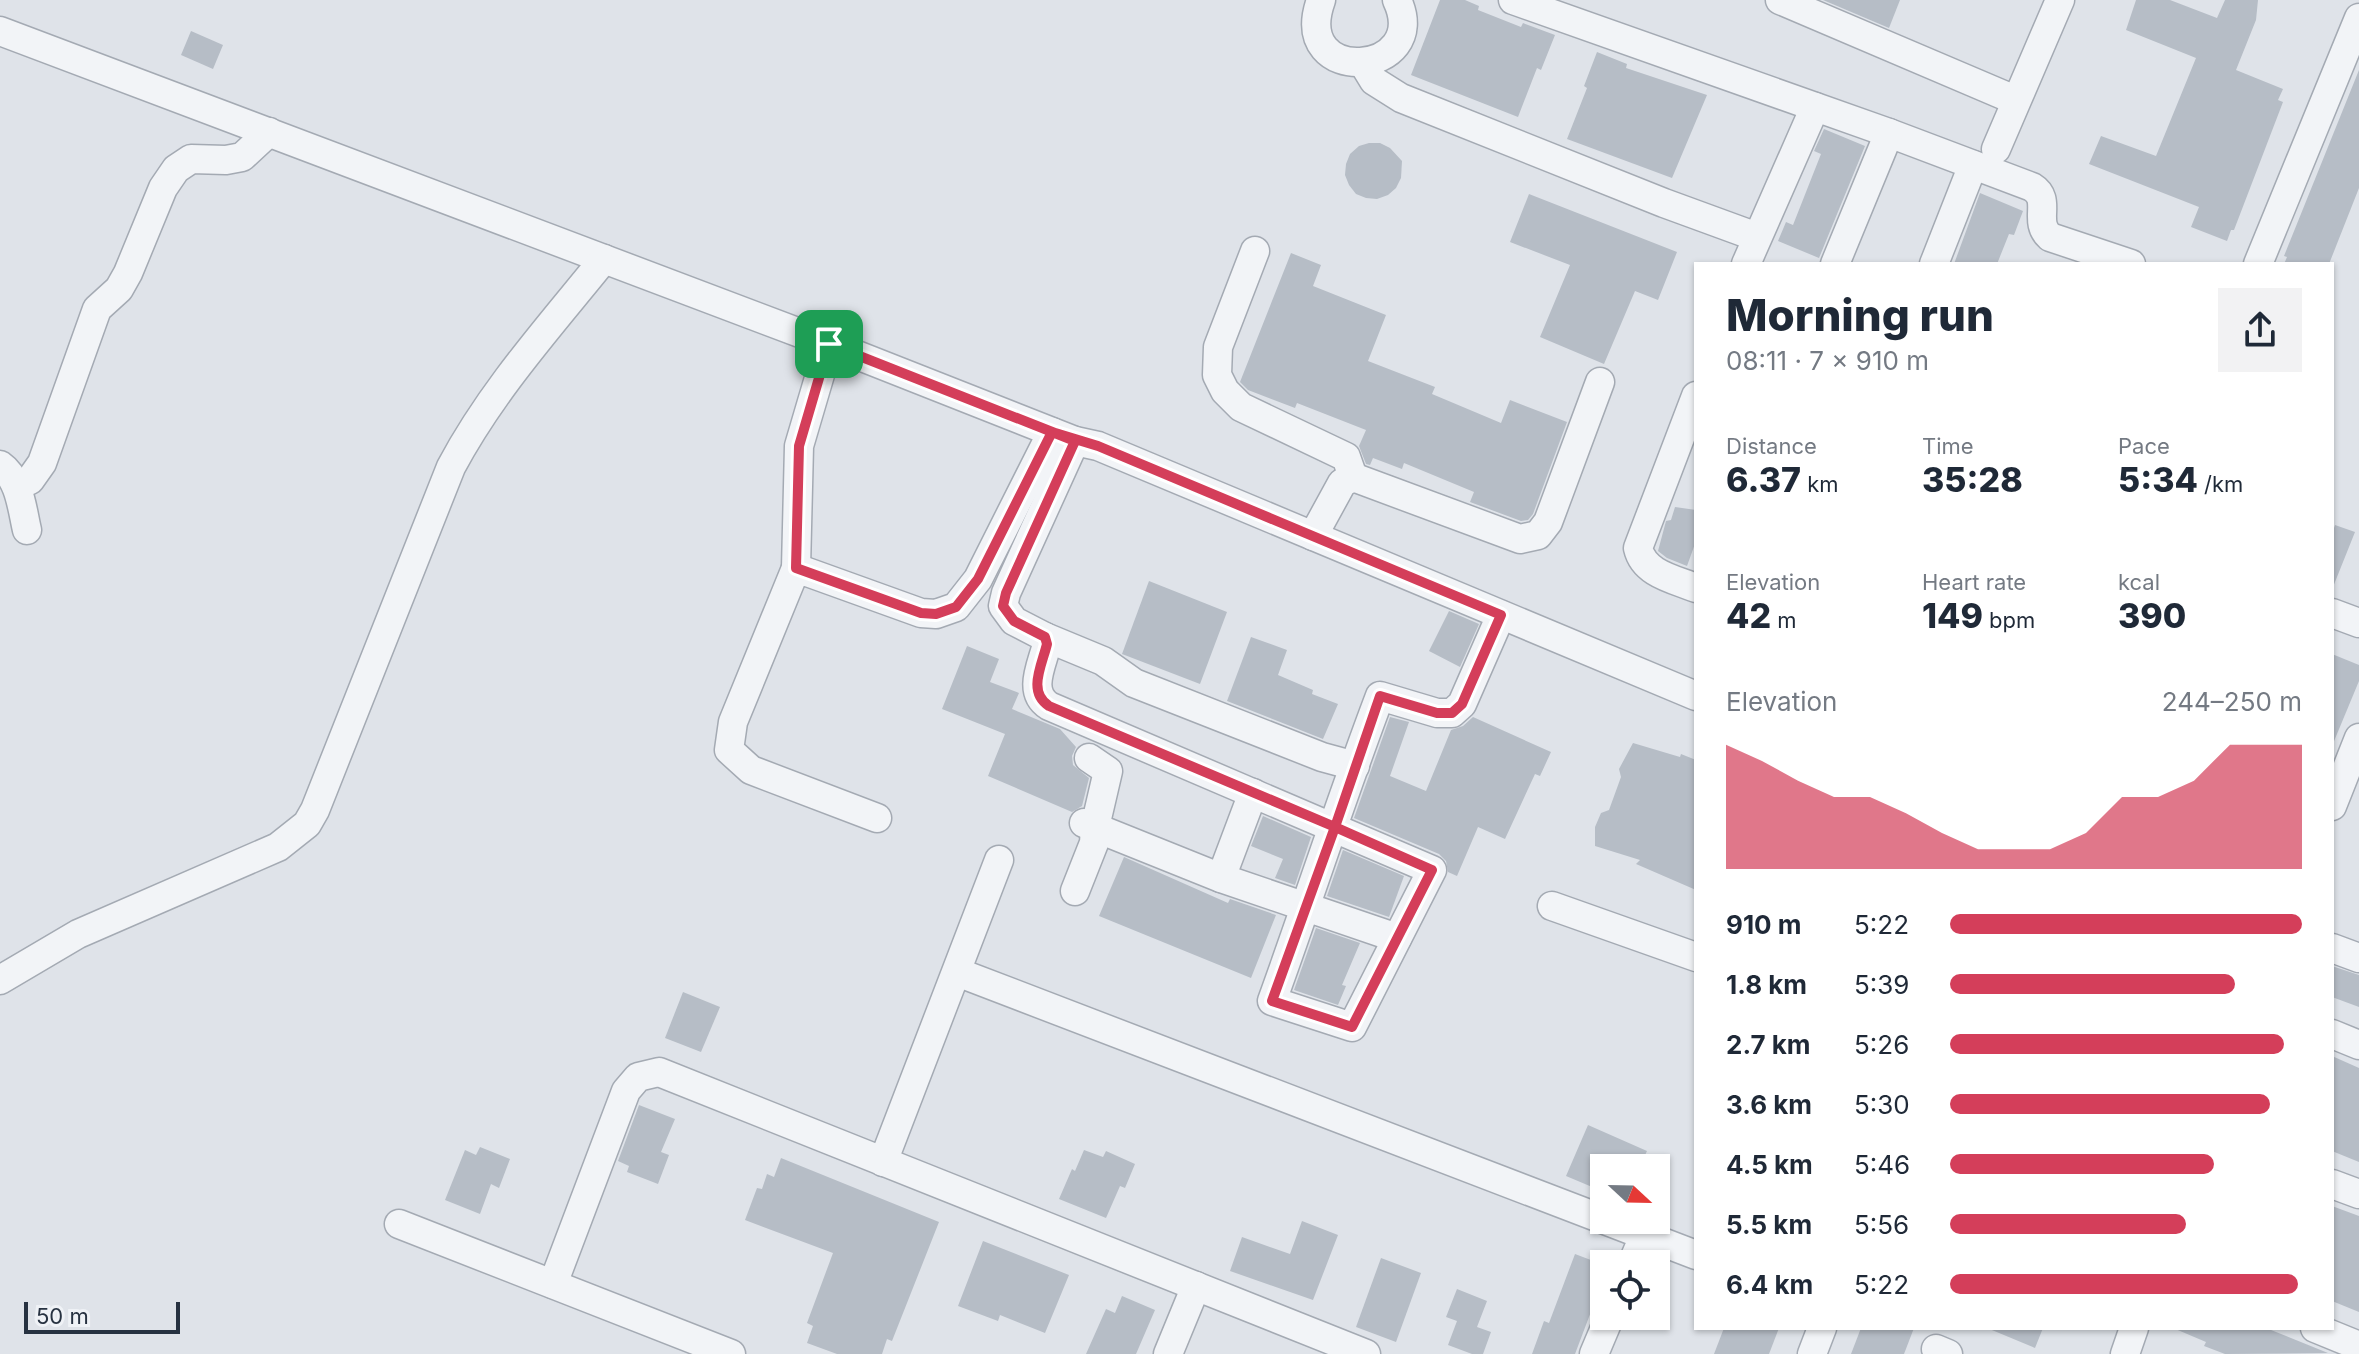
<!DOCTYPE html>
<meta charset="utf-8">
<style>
:root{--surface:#fff;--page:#f2f2f3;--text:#1f2937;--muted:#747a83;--accent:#d43e5a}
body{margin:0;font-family:Inter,sans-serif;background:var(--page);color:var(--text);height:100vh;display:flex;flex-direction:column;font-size:30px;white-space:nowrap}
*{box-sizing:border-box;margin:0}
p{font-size:26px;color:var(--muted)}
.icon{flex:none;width:44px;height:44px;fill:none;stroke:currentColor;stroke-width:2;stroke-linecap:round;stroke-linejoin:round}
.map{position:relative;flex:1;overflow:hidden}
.sheet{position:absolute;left:1694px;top:262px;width:640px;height:1068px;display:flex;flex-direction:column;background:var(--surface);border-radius:0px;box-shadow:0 2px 6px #0004}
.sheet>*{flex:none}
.needle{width:52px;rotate:112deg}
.buttons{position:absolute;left:1590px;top:1154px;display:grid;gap:16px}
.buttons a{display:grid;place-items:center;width:80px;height:80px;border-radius:0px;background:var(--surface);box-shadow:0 2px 6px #0004;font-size:40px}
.scale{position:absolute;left:24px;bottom:20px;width:156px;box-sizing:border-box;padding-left:8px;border:4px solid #273241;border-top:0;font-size:22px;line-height:28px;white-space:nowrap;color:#273241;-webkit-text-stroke:6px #eff2f6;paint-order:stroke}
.pin{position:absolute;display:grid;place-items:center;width:68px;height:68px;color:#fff;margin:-34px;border-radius:16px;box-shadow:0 4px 12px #0006}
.round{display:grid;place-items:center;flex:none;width:84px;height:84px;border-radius:0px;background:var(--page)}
.headline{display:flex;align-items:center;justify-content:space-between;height:136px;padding:0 32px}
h1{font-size:44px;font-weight:800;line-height:60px}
.figures{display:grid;grid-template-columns:repeat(3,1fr);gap:12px;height:136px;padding:8px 32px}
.figures div{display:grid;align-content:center}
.figures b{font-size:34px;font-weight:800}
.figures small{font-size:22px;font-weight:400}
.figures p{font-size:22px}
.chart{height:224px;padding:16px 32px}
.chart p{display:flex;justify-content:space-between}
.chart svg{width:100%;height:144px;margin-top:8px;fill:var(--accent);opacity:.7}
ul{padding:0 32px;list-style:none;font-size:26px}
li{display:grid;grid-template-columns:128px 96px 1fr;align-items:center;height:60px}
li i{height:20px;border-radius:10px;background:var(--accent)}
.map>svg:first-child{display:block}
.building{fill:#b6bdc6}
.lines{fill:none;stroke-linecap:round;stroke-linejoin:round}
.minor-casing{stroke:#a4aab3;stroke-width:31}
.minor{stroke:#f2f4f7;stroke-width:28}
.route-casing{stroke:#fff;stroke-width:16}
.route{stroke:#d43e5a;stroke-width:10}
</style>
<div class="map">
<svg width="2359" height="1354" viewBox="0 0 2359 1354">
<rect width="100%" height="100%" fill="#dfe3e9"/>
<g class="building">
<path d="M1440 0H1465L1479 6 1478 10 1521 27 1523 23 1555 35 1541 70 1537 68 1518 117 1411 75Z"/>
<path d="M1823 0H1900L1889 28Z"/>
<path d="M2136 0H2170L2217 18 2225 0H2258L2256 20 2236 70 2283 89 2278 100 2283 102 2234 230H2231L2227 241 2191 227 2199 207 2089 164 2101 136 2156 156 2196 58 2126 30Z"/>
<path d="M191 31 223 45 213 69 181 55Z"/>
<path d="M1597 52 1627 64 1626 68 1707 95 1672 178 1567 139 1587 88 1584 86Z"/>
<path d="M2359 70V188L2329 264H2284L2287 257 2284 256Z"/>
<path d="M1824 129 1865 146 1819 258 1778 241 1786 222 1793 225 1821 154 1814 151Z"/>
<path d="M1369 143H1380L1390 148 1402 161 1401 178 1396 188 1388 195 1377 199 1366 198 1356 194 1349 185 1345 175 1346 164 1350 154 1359 146Z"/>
<path d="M1980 193 2023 211 2014 235 2009 234 1997 264H1954Z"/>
<path d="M1529 194 1677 252 1658 300 1635 291 1604 364 1540 337 1570 265 1510 242Z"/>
<path d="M1291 253 1321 265 1313 286 1386 315 1368 361 1435 387 1432 394 1501 423 1510 400 1567 422 1533 514 1528 520 1521 521 1470 502 1474 492 1404 463 1402 469 1373 458 1370 465 1366 464 1359 446 1366 430 1297 403 1295 408 1248 390 1240 382Z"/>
<path d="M1675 507 1696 510V541L1687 566 1667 558 1658 551 1666 521 1671 520Z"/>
<path d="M2335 525 2355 532 2333 587 2332 534Z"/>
<path d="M1149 581 1227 612 1200 684 1122 654Z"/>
<path d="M1449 611 1479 624 1460 667 1429 651Z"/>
<path d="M1251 637 1287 650 1278 675 1313 690 1312 694 1338 704 1323 739 1227 701Z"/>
<path d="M967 646 999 659 990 682 1019 693 1012 709 1060 729 1076 747 1072 756 1073 765 1089 778 1082 806 1072 812 988 776 1005 734 942 709Z"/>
<path d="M2332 654 2359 665V681L2332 746Z"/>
<path d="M1390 717 1409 722 1390 776 1426 791 1451 730 1463 726 1473 717 1551 752 1540 776 1535 774 1505 839 1478 827 1457 876 1448 872 1446 861 1439 854 1354 818Z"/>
<path d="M1633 743 1680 757 1681 754 1696 760V890L1636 864 1640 860 1595 846V827L1601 813 1609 810 1621 777 1619 769Z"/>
<path d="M1263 816 1311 837 1295 885 1275 878 1283 859 1251 846Z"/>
<path d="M1343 850 1404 876 1389 917 1327 896Z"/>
<path d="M1124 857 1228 903 1230 899 1276 915 1251 978 1099 916Z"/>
<path d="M1316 928 1360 943 1342 985 1346 986 1338 1005 1294 990Z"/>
<path d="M2332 966 2359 975V1007L2332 997Z"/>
<path d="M683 992 720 1007 701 1052 665 1038Z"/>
<path d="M2332 1056 2359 1068V1162L2332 1151Z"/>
<path d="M639 1105 675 1119 661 1152 669 1155 658 1184 627 1172 629 1166 618 1161Z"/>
<path d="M1588 1125 1647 1151 1639 1168H1604V1192L1566 1176Z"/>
<path d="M480 1147 510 1159 499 1188 491 1184 480 1214 445 1200 465 1150 476 1155Z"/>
<path d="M1084 1150 1103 1157 1106 1151 1135 1164 1125 1188 1120 1186 1106 1218 1059 1199 1072 1169 1075 1171Z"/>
<path d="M781 1158 939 1222 892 1341 887 1339 882 1354H837L807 1343 813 1326 807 1323 833 1253 745 1220 757 1188 762 1189 767 1174 774 1177Z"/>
<path d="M2332 1206 2359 1216V1312L2332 1301Z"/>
<path d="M1302 1221 1338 1235 1313 1300 1230 1271 1242 1237 1290 1254Z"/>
<path d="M983 1241 1069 1275 1045 1333 1000 1315 998 1321 958 1306Z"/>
<path d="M1575 1254 1604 1265V1289L1598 1304 1594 1310 1592 1309 1575 1354H1532L1544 1321 1549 1323Z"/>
<path d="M1381 1258 1421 1273 1396 1342 1356 1327Z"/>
<path d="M1457 1289 1487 1301 1477 1327 1491 1332 1483 1354H1472L1448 1345 1457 1321 1446 1317Z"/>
<path d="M1122 1296 1155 1310 1136 1354H1086L1106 1309 1115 1313Z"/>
<path d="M1724 1328H1779L1769 1354H1714Z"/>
<path d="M1861 1328H1914L1904 1354H1851Z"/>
<path d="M1987 1328H2043L2035 1348Z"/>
<path d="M2173 1328H2266L2328 1353 2225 1354 2204 1346 2206 1342Z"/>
</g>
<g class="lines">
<g class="minor-casing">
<g id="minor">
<path d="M1321 0C1289 89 1433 76 1397 0"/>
<path d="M1513 0 1889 133 2032 187C2053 200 2032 221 2050 237L2131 264"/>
<path d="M1780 0 2015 100"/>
<path d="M0 31 829 344 1075 441 1098 446 1696 696"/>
<path d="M1363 63 1374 81 1401 98 1664 203 1757 237"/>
<path d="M1996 149 2060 0"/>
<path d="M1255 251 1218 347 1217 375 1225 391 1241 407 1346 457 1353 477"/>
<path d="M1746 264 1815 107"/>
<path d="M1835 264 1889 133"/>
<path d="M1934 264 1973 165"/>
<path d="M2258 264 2359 18"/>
<path d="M1696 396 1638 548C1644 574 1674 579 1696 588"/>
<path d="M1075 441 1006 593 1003 606 1014 621 1045 637 1047 644C1042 665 1027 692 1049 706L1432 870 1352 1027 1272 1001C1309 899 1342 796 1380 696L1437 713H1452L1462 704 1501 615"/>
<path d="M0 465C20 479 22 509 27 530"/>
<path d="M17 486 30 480 42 463 97 309 119 289 128 273 163 188 176 169 191 159 226 160 242 157 269 132"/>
<path d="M1313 536 1342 483 1353 477 1520 539 1538 535 1548 522 1600 382"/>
<path d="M796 568 799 446 829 344"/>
<path d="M2332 613 2359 623"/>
<path d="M1045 637 1103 661 1134 683 1322 757 1355 766"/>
<path d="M2332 806 2359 738"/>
<path d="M877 818 751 770 729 750 733 722 796 568 921 613 936 614 956 607 978 579 1052 432"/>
<path d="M1084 823 1221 878 1397 938"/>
<path d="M1221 878 1253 793"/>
<path d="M1075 891 1094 843 1095 827 1108 771 1089 758"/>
<path d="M1552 906 1696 957"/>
<path d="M2332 948 2359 958"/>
<path d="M957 972 1696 1255"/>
<path d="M0 980 78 934 278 847 307 824 315 810 451 467C492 390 550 326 604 259"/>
<path d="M2332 1034 2359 1045"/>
<path d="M883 1162 999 860"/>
<path d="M2332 1184 2359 1194"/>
<path d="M399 1224 731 1354"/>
<path d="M1632 1264 1644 1236"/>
<path d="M553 1284 626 1091 638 1077 659 1072 1366 1354"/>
<path d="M2315 1328 2359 1346"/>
<path d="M1936 1349 1948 1354"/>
<path d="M1168 1354 1196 1286"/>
<path d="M1594 1354 1610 1316"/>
<path d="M1812 1354 1822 1328"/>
<path d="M2125 1354 2134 1328"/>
</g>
</g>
<use href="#minor" class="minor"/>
</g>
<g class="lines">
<g class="route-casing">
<path id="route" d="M829 344 1075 441 1006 593 1003 606 1014 621 1045 637 1047 644C1042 665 1027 692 1049 706L1335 827 1272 1001 1352 1027 1432 870 1335 827 1380 696 1437 713H1452L1462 704 1501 615 1098 446 1052 432 978 579 956 607 936 614 921 613 796 568 799 446 829 344"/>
</g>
<use href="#route" class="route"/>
</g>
</svg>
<div class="buttons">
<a><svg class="needle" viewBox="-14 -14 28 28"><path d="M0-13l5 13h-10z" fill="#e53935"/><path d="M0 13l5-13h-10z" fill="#747a83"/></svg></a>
<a><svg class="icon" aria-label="locate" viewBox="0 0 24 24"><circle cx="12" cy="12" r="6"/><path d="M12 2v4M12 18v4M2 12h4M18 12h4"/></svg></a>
</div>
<div class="scale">50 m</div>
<div class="pin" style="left:829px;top:344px;background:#1e9e55"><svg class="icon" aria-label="arrive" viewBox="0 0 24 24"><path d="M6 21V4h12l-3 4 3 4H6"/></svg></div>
<section class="sheet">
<div class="headline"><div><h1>Morning run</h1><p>08:11 · 7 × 910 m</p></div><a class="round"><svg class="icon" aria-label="share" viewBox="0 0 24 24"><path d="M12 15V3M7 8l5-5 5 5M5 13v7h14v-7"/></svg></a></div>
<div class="figures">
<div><p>Distance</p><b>6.37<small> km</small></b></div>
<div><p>Time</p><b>35:28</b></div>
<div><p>Pace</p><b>5:34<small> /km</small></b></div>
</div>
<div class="figures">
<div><p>Elevation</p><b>42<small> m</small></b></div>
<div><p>Heart rate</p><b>149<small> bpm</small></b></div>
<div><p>kcal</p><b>390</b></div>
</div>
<div class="chart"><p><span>Elevation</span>244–250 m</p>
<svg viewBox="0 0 160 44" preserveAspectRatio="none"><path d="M0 44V6L10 11L20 17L30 22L40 22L50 27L60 33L70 38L80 38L90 38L100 33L110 22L120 22L130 17L140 6L150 6L160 6V44z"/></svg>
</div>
<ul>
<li><b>910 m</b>5:22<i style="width:100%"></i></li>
<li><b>1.8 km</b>5:39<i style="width:81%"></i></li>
<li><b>2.7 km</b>5:26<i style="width:95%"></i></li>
<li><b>3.6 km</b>5:30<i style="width:91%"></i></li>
<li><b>4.5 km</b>5:46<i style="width:75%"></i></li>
<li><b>5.5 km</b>5:56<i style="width:67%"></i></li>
<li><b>6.4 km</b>5:22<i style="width:99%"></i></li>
</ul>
</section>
</div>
